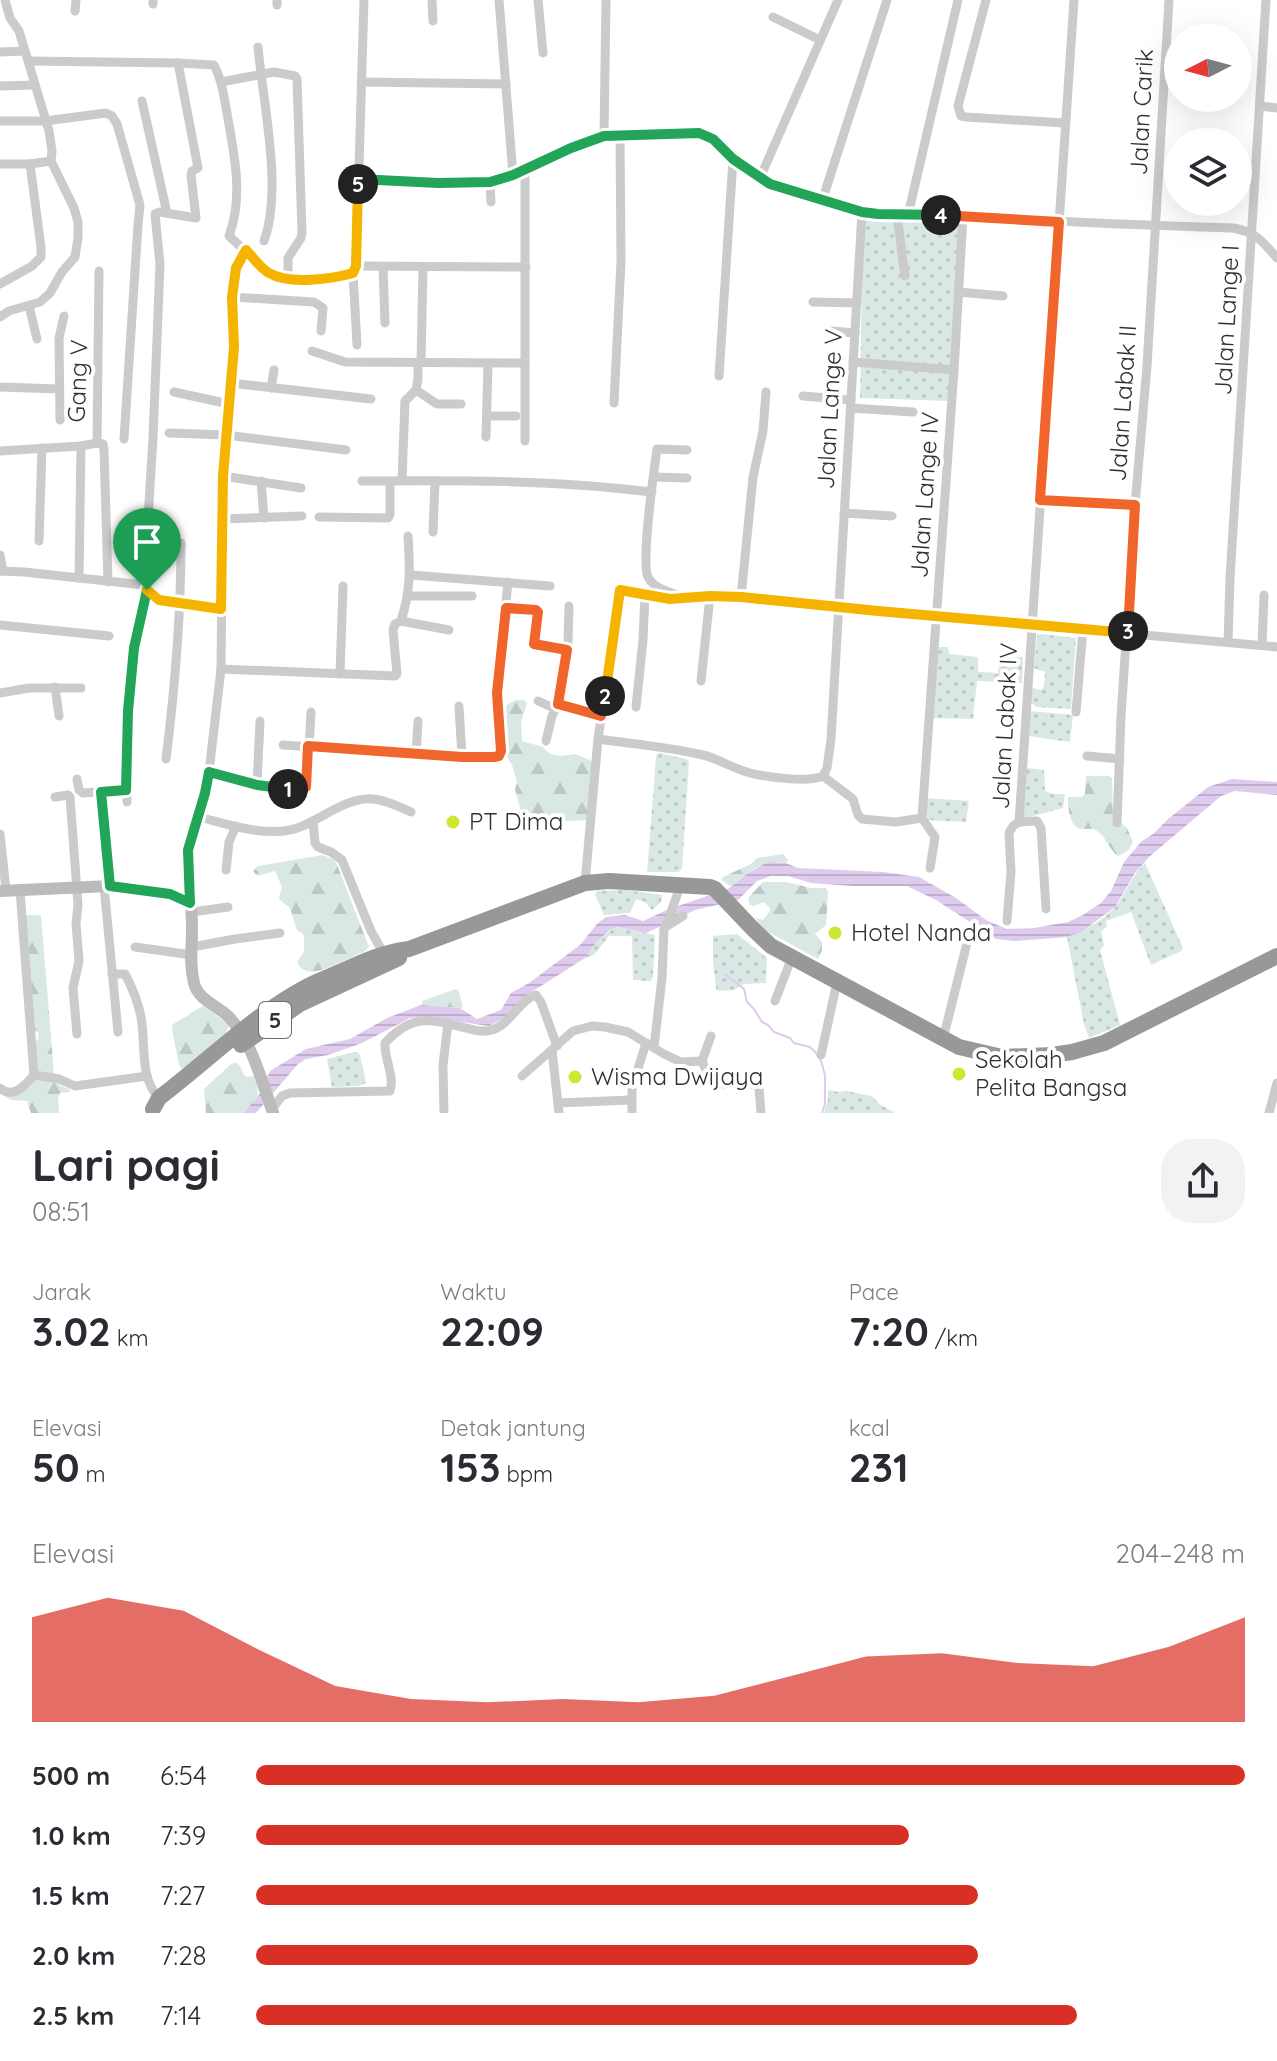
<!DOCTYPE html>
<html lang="id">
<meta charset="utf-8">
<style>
:root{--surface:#fff;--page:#f2f2f3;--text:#2b2b33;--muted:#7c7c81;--accent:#d93025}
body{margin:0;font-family:Quicksand,sans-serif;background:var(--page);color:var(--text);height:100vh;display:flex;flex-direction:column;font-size:30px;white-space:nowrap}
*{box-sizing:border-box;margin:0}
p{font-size:26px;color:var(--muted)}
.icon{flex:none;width:44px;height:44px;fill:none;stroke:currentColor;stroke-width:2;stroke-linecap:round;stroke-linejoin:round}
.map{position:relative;height:1113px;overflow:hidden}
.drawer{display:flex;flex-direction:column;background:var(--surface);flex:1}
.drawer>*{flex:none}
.needle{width:52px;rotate:264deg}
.fabs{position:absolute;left:1164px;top:24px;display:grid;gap:16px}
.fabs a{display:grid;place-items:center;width:88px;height:88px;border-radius:50%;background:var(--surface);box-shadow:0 8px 32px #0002;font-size:40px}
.pin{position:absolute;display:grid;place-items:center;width:68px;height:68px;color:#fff;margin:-82px -34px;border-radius:50% 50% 50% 0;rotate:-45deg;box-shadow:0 0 8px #0007}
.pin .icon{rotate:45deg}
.km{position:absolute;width:40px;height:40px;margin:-20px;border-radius:50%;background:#222;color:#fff;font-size:22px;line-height:40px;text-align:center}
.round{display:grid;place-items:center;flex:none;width:84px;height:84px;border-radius:32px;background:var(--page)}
.headline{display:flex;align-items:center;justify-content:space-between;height:136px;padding:0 32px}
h1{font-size:44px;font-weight:800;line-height:60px}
.stats{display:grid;grid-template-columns:repeat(3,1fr);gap:12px;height:136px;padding:8px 32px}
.stats div{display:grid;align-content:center}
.stats b{font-size:40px;font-weight:800}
.stats small{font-size:22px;font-weight:400}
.stats p{font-size:22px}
.chart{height:224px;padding:16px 32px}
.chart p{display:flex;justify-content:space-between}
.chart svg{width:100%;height:144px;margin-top:8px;fill:var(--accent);opacity:.7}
ul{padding:0 32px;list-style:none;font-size:26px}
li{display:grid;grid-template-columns:128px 96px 1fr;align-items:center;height:60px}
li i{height:20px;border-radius:10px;background:var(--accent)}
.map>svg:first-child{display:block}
.grass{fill:url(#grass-dots)}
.forest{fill:url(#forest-firs)}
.water{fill:url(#water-rules)}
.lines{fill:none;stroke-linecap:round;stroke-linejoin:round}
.stream{stroke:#dfcbed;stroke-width:2}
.street{stroke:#cbcbcb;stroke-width:9}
.secondary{stroke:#bbb;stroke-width:12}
.highway{stroke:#989898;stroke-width:16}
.split-1-casing{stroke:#fff;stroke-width:16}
.split-2-casing{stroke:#fff;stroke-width:16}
.split-3-casing{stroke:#fff;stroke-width:16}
.split-4-casing{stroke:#fff;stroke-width:16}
.split-5-casing{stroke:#fff;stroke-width:16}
.split-6-casing{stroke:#fff;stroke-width:16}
.split-1{stroke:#22a559;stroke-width:10}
.split-2{stroke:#f0652b;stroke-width:10}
.split-3{stroke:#f5b400;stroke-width:10}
.split-4{stroke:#f0652b;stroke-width:10}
.split-5{stroke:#22a559;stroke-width:10}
.split-6{stroke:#f5b400;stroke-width:10}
.poi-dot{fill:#cfe634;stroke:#fff;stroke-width:3}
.labels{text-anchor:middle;stroke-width:8;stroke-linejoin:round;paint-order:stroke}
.shield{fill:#fff;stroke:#6f6f6f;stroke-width:2}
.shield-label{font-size:22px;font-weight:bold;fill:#313131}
.street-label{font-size:24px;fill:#313131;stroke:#fff}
.poi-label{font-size:24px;fill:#313131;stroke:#fff;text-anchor:start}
</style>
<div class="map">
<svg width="1277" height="1113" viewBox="0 0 1277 1113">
<defs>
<pattern id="grass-dots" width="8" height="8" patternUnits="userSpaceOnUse" patternTransform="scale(2)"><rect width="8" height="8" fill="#d9e8e4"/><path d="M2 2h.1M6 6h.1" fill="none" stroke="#bbc7c4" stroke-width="1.8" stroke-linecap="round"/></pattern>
<pattern id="forest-firs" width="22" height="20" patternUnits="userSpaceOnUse" patternTransform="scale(2)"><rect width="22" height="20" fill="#d9e8e4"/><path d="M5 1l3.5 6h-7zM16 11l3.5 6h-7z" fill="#bbc7c4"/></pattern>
<pattern id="water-rules" width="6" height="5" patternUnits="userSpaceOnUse" patternTransform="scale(2)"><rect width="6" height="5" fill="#dfcbed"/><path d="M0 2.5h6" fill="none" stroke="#c0afcc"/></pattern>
</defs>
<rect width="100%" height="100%" fill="#fff"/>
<g class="grass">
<path d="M863 217 896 219 959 217 949 401 860 398Z"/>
<path d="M1041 634 1076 638 1071 709 1037 707 1031 703 1032 688 1041 690 1044 686 1045 672 1034 668 1037 635Z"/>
<path d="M937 647H948L949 654 978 657V672L998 673 1001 656 1023 657 1022 683 977 681 973 719 933 718Z"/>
<path d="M1030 711 1073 715 1070 742 1028 736Z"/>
<path d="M660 753 686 759 689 762 682 867 681 870 678 872H647L656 758 657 754Z"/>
<path d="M1026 768 1044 770 1045 791 1053 794H1065L1063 808 1022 819Z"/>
<path d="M927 798 969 801 966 822 928 820 926 813Z"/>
<path d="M1145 863 1183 948 1181 951 1151 965 1131 912 1106 921 1107 927 1101 931 1104 945 1100 950 1120 1025 1089 1038 1084 1024 1067 937C1083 931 1104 920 1116 906 1126 892 1132 876 1145 863Z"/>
<path d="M624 890 662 895 661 902 652 910 645 902 636 899 630 913 604 915 595 894 597 891Z"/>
<path d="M616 927 655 935 653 977 651 981 633 980 632 938 631 936H609L594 955 585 958 598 939Z"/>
<path d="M737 934 767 958 766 983 744 984 734 990 719 991 716 989 713 962V936Z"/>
<path d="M354 1052H358L360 1055 366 1083 358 1086 332 1087 327 1059Z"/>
<path d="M828 1090 839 1092 846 1091 872 1096 879 1104 895 1113H824L828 1100Z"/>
</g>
<g class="forest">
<path d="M516 700H524L527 703 521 722 522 741 543 747 550 754 561 756 575 754 594 762 588 820 568 821 526 828 521 823 520 807 515 790 517 782 512 765 504 752 502 717 503 710 508 704Z"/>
<path d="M1086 776H1109L1112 778 1113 821 1120 822 1127 828 1133 842 1128 851 1118 856C1109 849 1106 837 1097 831 1091 826 1084 831 1078 828 1069 823 1068 807 1068 797H1082L1085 794Z"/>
<path d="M783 854 788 860 786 863C760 860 751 871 731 886L721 880 723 877 751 864 757 858Z"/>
<path d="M323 855 334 860 338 867 369 947 364 952C346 957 308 986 297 962L304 952V938L303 934 297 930 290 908 281 901 279 898 282 887 275 871 257 876 253 871 258 866Z"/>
<path d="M763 882H786L811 888H826L828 892 826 925 815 934 822 942V950L818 959 761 928 756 918 763 920 770 911V908L764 902 754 906 750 905 748 898Z"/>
<path d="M24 915H41L54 1074 59 1085 69 1089 70 1092 60 1093 58 1099 59 1113H31L27 1101 11 1100 6 1097 4 1092 31 1086 34 1041 38 1040 39 1033 32 1028Z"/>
<path d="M456 989 459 992 463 1007 460 1008 422 1005V1001Z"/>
<path d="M203 1006 227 1023 229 1026 224 1037 185 1068H181L179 1065C177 1052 173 1039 172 1025Z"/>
<path d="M236 1062 241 1068 244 1075 247 1077 254 1076 257 1083 258 1097 243 1113H206L204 1089 230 1065Z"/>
</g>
<path class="water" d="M1232 779 1277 782V795L1235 791 1221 796 1149 857 1135 873 1115 907 1081 932 1067 937 1015 941 996 939 936 900 907 886H853L811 883 788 876H771L757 881 738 900 695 910 646 933 617 927 610 930 597 941 585 958 530 993 506 1017 489 1026 427 1017 410 1018 362 1043 328 1055 306 1059 298 1064 256 1113H243L258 1097 270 1071 306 1049 350 1039 387 1018 421 1005 460 1008 477 1019 501 1010 511 993 529 983 580 945 597 924 606 917 625 915 643 921 669 909 728 889 748 873 768 862 786 863 798 868 883 872 919 877 956 898 986 920 1007 929 1034 928 1068 922 1083 915 1101 903 1111 891 1124 862 1142 841 1153 834 1168 819 1208 787Z"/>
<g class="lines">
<path class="stream" d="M726 975 744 989 747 1002 754 1009 762 1022 768 1025 774 1032 790 1038 794 1043 810 1047 816 1053 821 1061 825 1075V1104L822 1113"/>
<g class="street">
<path d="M277 0V5"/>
<path d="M432 0 433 21"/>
<path d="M499 0 513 175"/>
<path d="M538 0 543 53"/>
<path d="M986 0 958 106 961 116 966 117 1065 123"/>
<path d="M153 4V0"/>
<path d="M75 11 76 0"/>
<path d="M773 17 820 40"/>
<path d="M258 47C263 103 283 189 264 241"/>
<path d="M0 52 25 51"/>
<path d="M28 61 178 63 214 65C222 80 224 97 227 113 234 154 244 196 229 236 242 247 254 262 266 271 286 286 326 278 348 274L353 273 356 266 364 0"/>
<path d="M221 82 274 72 295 76 297 79 302 232 301 238 288 258V279"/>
<path d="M362 82 506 84"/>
<path d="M0 86 35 85"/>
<path d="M142 101 167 213"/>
<path d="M1261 106 1277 108"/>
<path d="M0 121H45L106 113 112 116 117 124 140 205 138 225 124 439"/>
<path d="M604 136 606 0"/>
<path d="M0 164H30L51 161"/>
<path d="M760 178 838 0"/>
<path d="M358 179 438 183 490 182 513 175 571 148 604 136 699 133 713 139 733 159 770 184 862 212C893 216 924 213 955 215 1047 222 1140 225 1233 228 1256 232 1262 241 1277 258"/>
<path d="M490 182 491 202"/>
<path d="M822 201 887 0"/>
<path d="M897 215 905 276"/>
<path d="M908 215 958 0"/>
<path d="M356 266 526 267"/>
<path d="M383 267 385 323"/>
<path d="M353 273 357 345"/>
<path d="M0 284 32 266 41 257V247L30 164"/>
<path d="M958 292 1003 296"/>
<path d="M232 297 314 302 323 308 321 331"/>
<path d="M813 302 857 303"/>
<path d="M29 306 37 339"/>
<path d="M0 317 9 311 40 302 50 293 62 272 75 257 78 238V222L74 208 51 161 52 151 49 131 19 31 10 18 5 0"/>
<path d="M832 331 855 333"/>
<path d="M312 351 345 362 525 363"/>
<path d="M421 362 423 267"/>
<path d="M853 362 954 370"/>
<path d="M719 376 733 159"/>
<path d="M231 383 371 399"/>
<path d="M0 387 59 389"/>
<path d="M271 388 274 370"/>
<path d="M416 390 437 404H461"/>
<path d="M416 390 418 379V362"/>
<path d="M174 392 229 404"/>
<path d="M803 396 851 400"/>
<path d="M614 403 621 261 620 135"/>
<path d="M851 408 913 412"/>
<path d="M487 416H516"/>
<path d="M60 420 59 338 64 316"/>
<path d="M169 433 226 435 346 450"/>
<path d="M486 437 488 363"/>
<path d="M525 441V170"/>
<path d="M97 443 103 444 104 450 108 582"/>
<path d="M0 451 81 446 97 443 99 271"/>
<path d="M223 476 301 488"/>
<path d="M654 477 687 478"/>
<path d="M402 480 405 401 416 390"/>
<path d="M261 481 264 518"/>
<path d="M362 481C459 480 556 480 652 492"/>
<path d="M1040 500 1135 505"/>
<path d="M844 513 892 516"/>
<path d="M319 517 388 518 390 515V481"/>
<path d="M224 519 302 516"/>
<path d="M433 532 435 482"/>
<path d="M39 541 42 448"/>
<path d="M0 555 3 571"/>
<path d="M0 571 24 572 144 585"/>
<path d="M411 575 550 586"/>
<path d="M79 578 81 446"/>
<path d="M144 585 153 438 160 264 155 214 160 212 196 218 191 175 192 171 198 168 178 63"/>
<path d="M145 588 153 597 159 600 221 609"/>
<path d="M408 596H472"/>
<path d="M681 596C670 592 654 589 648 577 641 563 654 470 657 449L687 450"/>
<path d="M741 597 753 477 763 431 766 392"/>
<path d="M569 606 568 642 558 704 601 716"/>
<path d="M506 608 536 611 534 644 567 650"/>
<path d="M401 621 449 630"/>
<path d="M0 625 109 636"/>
<path d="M1228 642 1230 578 1266 0"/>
<path d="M1262 645 1264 595"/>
<path d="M221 669 395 676 397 674 393 630 395 624 401 621C411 590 410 568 408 536"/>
<path d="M340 674 343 586"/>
<path d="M701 681 710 596"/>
<path d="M55 687 59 716"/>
<path d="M0 693 29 688H81"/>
<path d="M538 701 556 709"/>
<path d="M459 706 462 757"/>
<path d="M636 707 643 640 645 595"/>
<path d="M1076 712 1083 629"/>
<path d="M598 739C633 744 669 747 703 755 719 759 734 769 750 773 766 777 809 783 823 776"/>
<path d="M546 741 552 716 558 704"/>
<path d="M283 745 462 757H494L499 756 501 751 497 693 508 582"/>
<path d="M416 754 418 721"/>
<path d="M1087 756 1120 759"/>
<path d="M166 759C175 687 181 616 181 543"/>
<path d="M209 772C232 779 282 794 304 788L307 784 311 712"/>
<path d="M823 776 827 768 831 739 862 212"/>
<path d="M823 776 853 799 858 815 862 819 896 822 922 818"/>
<path d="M77 779 79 790 83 793 126 790"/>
<path d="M257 785 260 721"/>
<path d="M101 792 110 886"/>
<path d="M55 797 68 795 70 797 78 905 76 924 79 961 73 988 77 1034"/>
<path d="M127 802C125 730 129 660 147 590"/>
<path d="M199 817C227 824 261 836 290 830 302 828 313 821 324 815 361 794 373 794 411 812"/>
<path d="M313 821 315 843 318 847 331 852 342 860 371 931 384 954"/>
<path d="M1019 822 1074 0"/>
<path d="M1019 822 1037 821 1041 828 1046 909"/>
<path d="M1117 823 1121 717 1135 505 1147 366 1169 0"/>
<path d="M0 834 6 890"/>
<path d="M930 868 935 837 922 818 954 370 963 216"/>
<path d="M226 870 229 842 236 826"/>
<path d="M585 883 598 739 620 590 670 599 710 596 741 597 878 611 1277 647"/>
<path d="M104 886 118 1032"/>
<path d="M20 890 34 1075"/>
<path d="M190 903 188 850 209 772 221 669 223 476 234 347 232 297 236 268 246 250"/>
<path d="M192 912 228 907"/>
<path d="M1007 921 1011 872 1009 833 1013 826 1019 822"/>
<path d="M666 926 681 884"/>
<path d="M135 947 192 955"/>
<path d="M192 947 235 939 280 933"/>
<path d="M112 974H125C132 987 138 1002 141 1017 146 1043 139 1078 159 1098"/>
<path d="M775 1001 792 957"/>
<path d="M943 1039 967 943"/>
<path d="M654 1047 662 978 664 928 683 916"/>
<path d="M552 1050 559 1113"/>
<path d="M821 1055 837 982"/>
<path d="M702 1061 711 1036"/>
<path d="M522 1076 573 1031 592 1026 605 1027 628 1032 664 1054 681 1062 702 1061 712 1084H756L759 1088 761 1113"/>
<path d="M0 1088C13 1100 25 1085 34 1075L59 1079 75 1086 147 1076"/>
<path d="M558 1103 631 1100"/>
<path d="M272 1109 282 1096 290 1093 390 1091C395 1076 384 1059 385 1043 413 1013 430 1019 466 1028 475 1030 483 1033 492 1030 511 1024 519 1000 536 995L541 1002 557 1046"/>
<path d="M444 1112 443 1065 448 1023"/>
<path d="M632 1113V1088L646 1043"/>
<path d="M1269 1113 1277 1083"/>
</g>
<path class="secondary" d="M0 891 110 886 170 894 190 903C196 929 187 957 194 983 198 1000 218 1006 229 1017 252 1042 262 1082 273 1113"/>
<g class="highway">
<path d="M241 1045 300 1004 399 958"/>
<path d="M153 1109 159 1098C208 1061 252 1016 306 987 317 981 328 977 340 972 362 962 384 952 409 949L585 883 609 881 710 887 715 889 753 929 771 946 959 1047 1002 1057 1052 1055 1072 1052 1104 1043 1277 956"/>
</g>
</g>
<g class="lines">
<g class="split-1-casing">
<path id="split-1" d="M147 590 134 648 128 711 126 790 101 792 110 886 170 894 190 903 188 850 205 793 209 772 257 785 288 789"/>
</g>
<g class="split-2-casing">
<path id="split-2" d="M288 789 298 790 306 787 308 746 462 757H494L499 756 501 751 497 693 506 608 536 610 538 612 534 644 567 650 558 704 601 716 605 696"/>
</g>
<g class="split-3-casing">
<path id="split-3" d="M605 696 620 590 670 599 710 596 741 597 878 611 1128 633V631"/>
</g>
<g class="split-4-casing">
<path id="split-4" d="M941 215 1059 222 1040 500 1135 505 1128 631"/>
</g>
<g class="split-5-casing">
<path id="split-5" d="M358 184V179L438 183 490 182 513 175 571 148 604 136 699 133 713 139 733 159 770 184 862 212 878 214 941 215"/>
</g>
<g class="split-6-casing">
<path id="split-6" d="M147 590 159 600 221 609 223 476 234 347 232 297 236 268 246 250C253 257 260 268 269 273 289 285 332 279 353 273L356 266 358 184"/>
</g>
<use href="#split-1" class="split-1"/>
<use href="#split-2" class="split-2"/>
<use href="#split-3" class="split-3"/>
<use href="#split-4" class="split-4"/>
<use href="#split-5" class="split-5"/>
<use href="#split-6" class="split-6"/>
</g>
<g class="poi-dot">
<circle cx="453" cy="822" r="8"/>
<circle cx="835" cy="933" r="8"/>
<circle cx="959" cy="1074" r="8"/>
<circle cx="575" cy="1077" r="8"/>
</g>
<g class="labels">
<rect class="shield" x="259" y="1002" width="32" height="36" rx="6"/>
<g class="shield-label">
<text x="275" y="1028">5</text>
</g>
<g class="street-label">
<text transform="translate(1142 112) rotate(-87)" y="8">Jalan Carik</text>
<text transform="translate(1227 320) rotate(-87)" y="8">Jalan Lange I</text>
<text transform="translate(78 381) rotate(-88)" y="8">Gang V</text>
<text transform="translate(1123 403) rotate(-86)" y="8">Jalan Labak II</text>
<text transform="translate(830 409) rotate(-87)" y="8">Jalan Lange V</text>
<text transform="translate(925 495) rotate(-86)" y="8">Jalan Lange IV</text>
<text transform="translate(1005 726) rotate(-87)" y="8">Jalan Labak IV</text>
</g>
<g class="poi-label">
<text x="469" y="830">PT Dima</text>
<text x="851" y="941">Hotel Nanda</text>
<text x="975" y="1068">Sekolah<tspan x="975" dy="28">Pelita Bangsa</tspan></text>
<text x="591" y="1085">Wisma Dwijaya</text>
</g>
</g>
</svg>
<div class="fabs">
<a><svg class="needle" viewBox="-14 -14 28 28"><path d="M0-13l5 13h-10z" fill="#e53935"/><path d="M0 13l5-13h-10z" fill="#7c7c81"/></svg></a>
<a><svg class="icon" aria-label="layers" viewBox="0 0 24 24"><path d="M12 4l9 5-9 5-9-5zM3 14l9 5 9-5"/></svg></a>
</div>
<div class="pin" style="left:147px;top:590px;background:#1e9e55"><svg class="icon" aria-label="arrive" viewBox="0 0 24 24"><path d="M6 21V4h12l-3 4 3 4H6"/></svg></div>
<b class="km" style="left:288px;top:789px">1</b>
<b class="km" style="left:605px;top:696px">2</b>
<b class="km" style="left:1128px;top:631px">3</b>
<b class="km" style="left:941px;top:215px">4</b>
<b class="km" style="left:358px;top:184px">5</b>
</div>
<section class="drawer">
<div class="headline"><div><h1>Lari pagi</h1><p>08:51</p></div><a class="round"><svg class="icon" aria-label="share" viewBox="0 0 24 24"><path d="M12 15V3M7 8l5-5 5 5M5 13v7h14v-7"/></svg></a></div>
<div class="stats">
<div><p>Jarak</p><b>3.02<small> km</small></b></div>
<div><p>Waktu</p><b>22:09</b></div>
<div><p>Pace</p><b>7:20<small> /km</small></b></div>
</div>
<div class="stats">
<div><p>Elevasi</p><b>50<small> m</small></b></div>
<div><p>Detak jantung</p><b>153<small> bpm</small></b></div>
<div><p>kcal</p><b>231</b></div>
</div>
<div class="chart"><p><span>Elevasi</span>204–248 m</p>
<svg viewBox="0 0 160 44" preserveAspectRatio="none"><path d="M0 44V12L10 6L20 10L30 22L40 33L50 37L60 38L70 37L80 38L90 36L100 30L110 24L120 23L130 26L140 27L150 21L160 12V44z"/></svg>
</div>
<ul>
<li><b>500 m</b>6:54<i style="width:100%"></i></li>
<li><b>1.0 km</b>7:39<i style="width:66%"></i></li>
<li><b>1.5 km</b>7:27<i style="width:73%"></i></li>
<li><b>2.0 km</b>7:28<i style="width:73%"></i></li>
<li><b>2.5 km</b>7:14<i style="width:83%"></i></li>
</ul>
</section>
